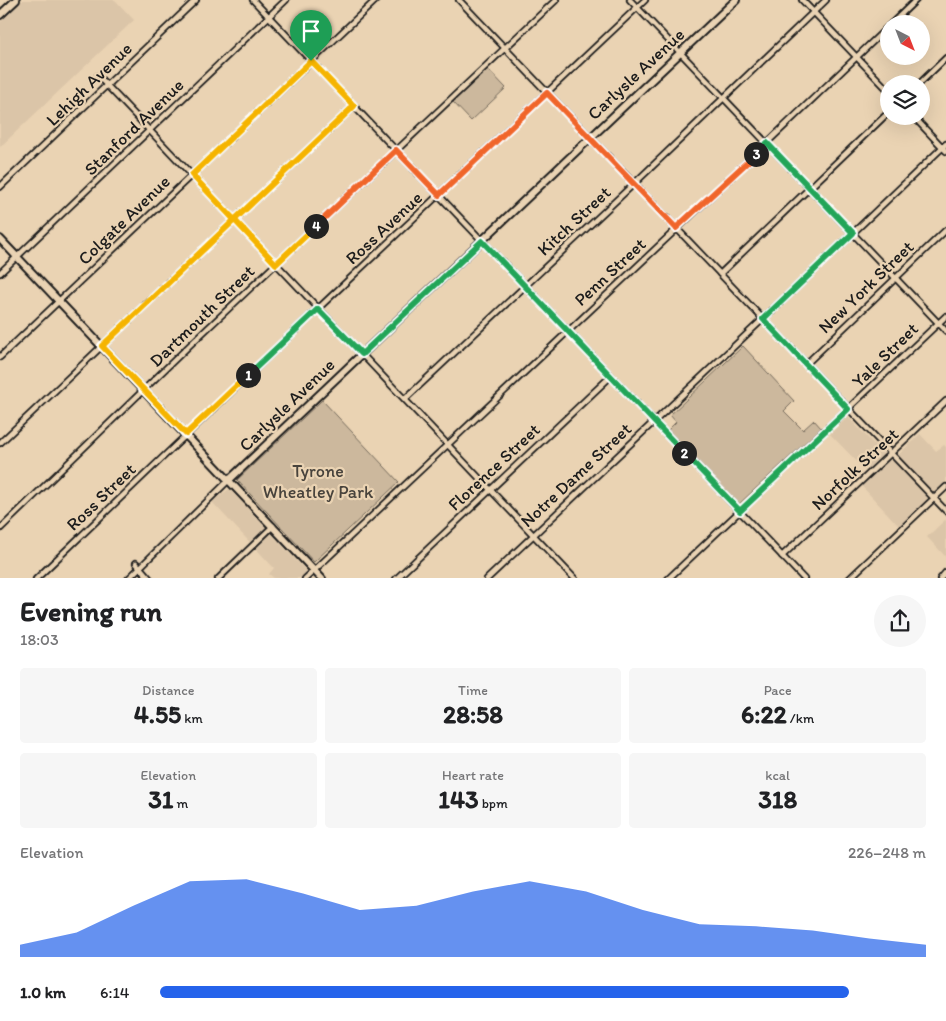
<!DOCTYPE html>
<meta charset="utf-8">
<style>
:root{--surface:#fff;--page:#f6f6f6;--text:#202124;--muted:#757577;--accent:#2563eb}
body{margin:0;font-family:Itim,sans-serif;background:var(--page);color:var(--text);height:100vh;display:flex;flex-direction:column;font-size:19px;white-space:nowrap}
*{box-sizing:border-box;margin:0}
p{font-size:16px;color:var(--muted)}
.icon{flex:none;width:28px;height:28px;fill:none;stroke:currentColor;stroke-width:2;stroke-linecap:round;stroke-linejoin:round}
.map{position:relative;height:578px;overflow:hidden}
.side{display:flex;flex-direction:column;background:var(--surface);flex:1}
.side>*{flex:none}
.needle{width:32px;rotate:138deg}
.tools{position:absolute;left:880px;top:15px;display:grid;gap:10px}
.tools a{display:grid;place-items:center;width:50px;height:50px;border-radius:50%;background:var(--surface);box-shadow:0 5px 20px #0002;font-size:25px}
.pin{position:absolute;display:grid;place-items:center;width:42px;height:42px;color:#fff;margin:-51px -21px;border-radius:50% 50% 50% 0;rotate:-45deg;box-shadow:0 0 5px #0007}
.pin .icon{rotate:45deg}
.km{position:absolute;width:25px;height:25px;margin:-12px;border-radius:50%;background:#222;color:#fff;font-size:14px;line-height:25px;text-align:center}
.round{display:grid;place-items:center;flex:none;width:52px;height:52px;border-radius:26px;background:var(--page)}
.head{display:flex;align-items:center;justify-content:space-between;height:85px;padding:0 20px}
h1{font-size:28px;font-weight:700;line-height:38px}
.stats{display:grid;grid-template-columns:repeat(3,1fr);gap:8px;height:85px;padding:5px 20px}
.stats div{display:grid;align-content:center;border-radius:5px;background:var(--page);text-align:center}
.stats b{font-size:25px;font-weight:700}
.stats small{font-size:14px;font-weight:400}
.stats p{font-size:14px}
.chart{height:140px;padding:10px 20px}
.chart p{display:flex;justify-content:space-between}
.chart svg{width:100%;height:90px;margin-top:5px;fill:var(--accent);opacity:.7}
ul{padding:0 20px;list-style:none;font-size:16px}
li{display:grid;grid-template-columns:80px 60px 1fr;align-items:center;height:38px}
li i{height:12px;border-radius:6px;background:var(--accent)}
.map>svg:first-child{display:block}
.built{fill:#dbc5a8}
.green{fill:#ccb89d;stroke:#746a5c}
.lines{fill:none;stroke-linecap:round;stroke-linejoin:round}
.street-casing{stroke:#1c1c1c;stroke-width:8}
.secondary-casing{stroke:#1c1c1c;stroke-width:10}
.street{stroke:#ead3b3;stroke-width:4.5}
.secondary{stroke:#ead3b3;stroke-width:6}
.split-1-casing{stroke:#fff;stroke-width:10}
.split-2-casing{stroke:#fff;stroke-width:10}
.split-3-casing{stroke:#fff;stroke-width:10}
.split-4-casing{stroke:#fff;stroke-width:10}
.split-5-casing{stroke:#fff;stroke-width:10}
.split-1{stroke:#f5b400;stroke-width:6}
.split-2{stroke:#22a559;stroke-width:6}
.split-3{stroke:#22a559;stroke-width:6}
.split-4{stroke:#f0652b;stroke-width:6}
.split-5{stroke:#f5b400;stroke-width:6}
.labels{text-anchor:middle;stroke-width:4.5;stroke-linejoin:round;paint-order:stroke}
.street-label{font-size:18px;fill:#1c1c1c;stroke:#ead3b3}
.park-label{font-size:18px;fill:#48433c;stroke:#ead3b3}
</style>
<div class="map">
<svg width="946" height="579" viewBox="0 0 946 579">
<rect width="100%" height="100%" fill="#ead3b3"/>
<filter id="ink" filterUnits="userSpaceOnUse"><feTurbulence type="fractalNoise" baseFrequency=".02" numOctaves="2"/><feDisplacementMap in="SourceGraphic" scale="10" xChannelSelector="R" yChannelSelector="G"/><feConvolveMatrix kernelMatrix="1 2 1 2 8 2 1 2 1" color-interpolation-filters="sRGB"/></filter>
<g filter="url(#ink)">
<g class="built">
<path d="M23 0H115L134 20 0 147V22Z"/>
<path d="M848 417 891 462 920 434 936 451 944 445 946 447V485L901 527 899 526 857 481 867 472 830 434Z"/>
<path d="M229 489 307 572 301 578H274L269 574 274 568 212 502Z"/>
<path d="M945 520 946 521V557L927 537Z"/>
</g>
<g class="green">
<path d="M487 68 506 88 471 121 452 101Z"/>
<path d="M743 346 794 401 784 411 803 430 814 420 821 428 739 504 668 430 676 422 670 415Z"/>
<path d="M322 400 399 482 314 562 237 480Z"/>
</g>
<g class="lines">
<g class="street-casing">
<g id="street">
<path d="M253 0 804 579"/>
<path d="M459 0 946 511"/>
<path d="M630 0 946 331"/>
<path d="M802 0 889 91"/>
<path d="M891 24 916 0"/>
<path d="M98 76 575 579"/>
<path d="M919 84 946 58"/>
<path d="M913 116 946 151"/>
<path d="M0 187 196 0"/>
<path d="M0 273 286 0"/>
<path d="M720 274 889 112"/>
<path d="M0 357 376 0"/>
<path d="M806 364 946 230"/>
<path d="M405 399 639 179 826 0"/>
<path d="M0 443 354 106"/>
<path d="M0 529 191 344 556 0"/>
<path d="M782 556 946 401"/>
<path d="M136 563 150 579"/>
<path d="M36 579 306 320 645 0"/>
<path d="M128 579 229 480"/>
<path d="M218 579 273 526"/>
<path d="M305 579 682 224 889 26"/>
<path d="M396 579 611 376"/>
<path d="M487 579 763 319 946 144"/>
<path d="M668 579 946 316"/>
<path d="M849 579 946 487"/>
<path d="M940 579 946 572"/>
</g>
</g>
<g class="secondary-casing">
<g id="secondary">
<path d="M0 15 16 0"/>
<path d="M0 239 322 579"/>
<path d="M229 480 736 0"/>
</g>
</g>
<use href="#street" class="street"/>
<use href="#secondary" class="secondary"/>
</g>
</g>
<g class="lines" filter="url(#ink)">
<g class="split-1-casing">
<path id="split-1" d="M248 375 186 434 102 346 354 106 311 61"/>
</g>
<g class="split-2-casing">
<path id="split-2" d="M248 375 318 309 362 354 482 241 684 453"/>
</g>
<g class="split-3-casing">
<path id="split-3" d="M684 453 740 511 848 409 763 319 853 233 767 143 756 154"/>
</g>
<g class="split-4-casing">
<path id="split-4" d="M316 226 396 150 439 195 547 93 676 228 756 154"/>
</g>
<g class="split-5-casing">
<path id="split-5" d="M311 61 192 175 276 264 316 226"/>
</g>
<use href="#split-1" class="split-1"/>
<use href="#split-2" class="split-2"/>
<use href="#split-3" class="split-3"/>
<use href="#split-4" class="split-4"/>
<use href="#split-5" class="split-5"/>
</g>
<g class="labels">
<g class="street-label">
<text transform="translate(636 74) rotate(-43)" y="6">Carlysle Avenue</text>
<text transform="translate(89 84) rotate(-44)" y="6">Lehigh Avenue</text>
<text transform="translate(134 127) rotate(-44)" y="6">Stanford Avenue</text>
<text transform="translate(124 220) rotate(-44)" y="6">Colgate Avenue</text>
<text transform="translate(574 221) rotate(-43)" y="6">Kitch Street</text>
<text transform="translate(384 228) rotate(-43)" y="6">Ross Avenue</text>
<text transform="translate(610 272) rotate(-43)" y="6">Penn Street</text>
<text transform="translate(866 287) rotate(-44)" y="6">New York Street</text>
<text transform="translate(202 316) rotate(-44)" y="6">Dartmouth Street</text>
<text transform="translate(885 355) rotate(-44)" y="6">Yale Street</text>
<text transform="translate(287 405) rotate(-44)" y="6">Carlysle Avenue</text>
<text transform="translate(494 467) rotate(-43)" y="6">Florence Street</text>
<text transform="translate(855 469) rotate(-43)" y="6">Norfolk Street</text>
<text transform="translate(576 475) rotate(-43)" y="6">Notre Dame Street</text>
<text transform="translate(101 497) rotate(-44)" y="6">Ross Street</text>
</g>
<g class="park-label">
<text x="318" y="477">Tyrone<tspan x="318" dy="21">Wheatley Park</tspan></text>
</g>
</g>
</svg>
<div class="tools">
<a><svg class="needle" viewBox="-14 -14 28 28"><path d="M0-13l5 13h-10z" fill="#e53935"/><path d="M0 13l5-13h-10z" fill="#757577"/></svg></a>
<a><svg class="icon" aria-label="layers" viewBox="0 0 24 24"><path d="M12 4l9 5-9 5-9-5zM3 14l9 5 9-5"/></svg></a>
</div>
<div class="pin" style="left:311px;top:61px;background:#1e9e55"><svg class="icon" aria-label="arrive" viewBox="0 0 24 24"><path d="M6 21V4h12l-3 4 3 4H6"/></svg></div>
<b class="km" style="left:248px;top:375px">1</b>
<b class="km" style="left:684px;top:453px">2</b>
<b class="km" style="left:756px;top:154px">3</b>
<b class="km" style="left:316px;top:226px">4</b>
</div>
<section class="side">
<div class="head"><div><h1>Evening run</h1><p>18:03</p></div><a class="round"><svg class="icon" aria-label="share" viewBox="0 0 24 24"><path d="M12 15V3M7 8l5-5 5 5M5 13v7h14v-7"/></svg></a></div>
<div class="stats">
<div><p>Distance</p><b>4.55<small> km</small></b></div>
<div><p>Time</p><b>28:58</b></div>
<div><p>Pace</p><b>6:22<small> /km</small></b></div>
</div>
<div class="stats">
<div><p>Elevation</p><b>31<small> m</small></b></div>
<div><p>Heart rate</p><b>143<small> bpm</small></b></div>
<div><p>kcal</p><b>318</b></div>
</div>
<div class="chart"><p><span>Elevation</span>226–248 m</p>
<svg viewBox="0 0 160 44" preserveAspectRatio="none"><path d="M0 44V38L10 32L20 19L30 7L40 6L50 13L60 21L70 19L80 12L90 7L100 12L110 21L120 28L130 29L140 31L150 35L160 38V44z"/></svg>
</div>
<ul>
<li><b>1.0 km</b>6:14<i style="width:90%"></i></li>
</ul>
</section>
